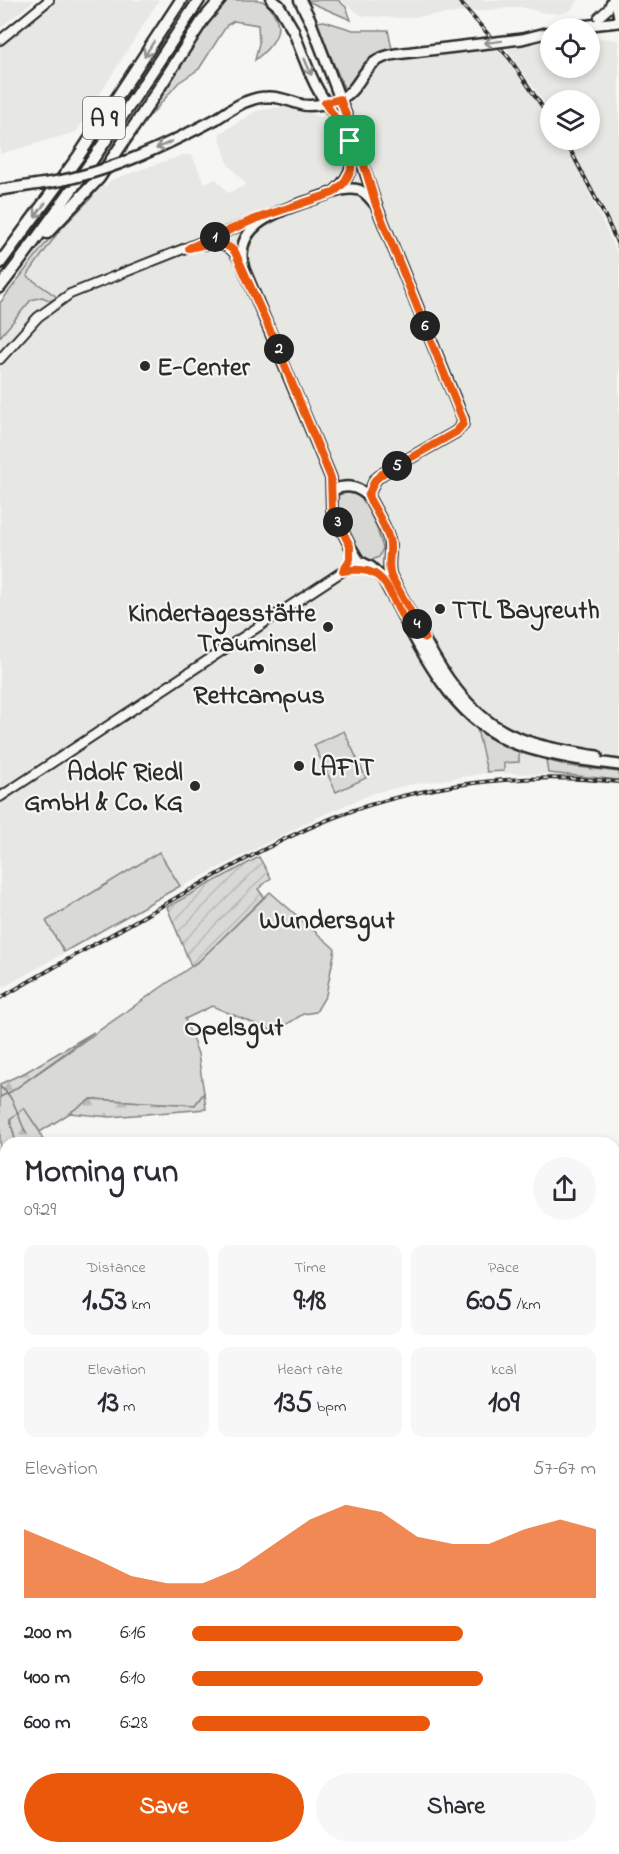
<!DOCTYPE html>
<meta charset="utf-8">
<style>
:root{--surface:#fff;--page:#f7f7f7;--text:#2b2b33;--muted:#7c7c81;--accent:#ea580c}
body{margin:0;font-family:"Indie Flower",sans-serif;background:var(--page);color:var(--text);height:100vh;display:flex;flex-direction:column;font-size:22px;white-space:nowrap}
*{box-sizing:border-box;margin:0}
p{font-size:20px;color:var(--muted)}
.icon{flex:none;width:33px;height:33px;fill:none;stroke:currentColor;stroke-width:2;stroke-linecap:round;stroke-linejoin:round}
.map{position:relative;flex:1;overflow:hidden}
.details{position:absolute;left:0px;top:1137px;width:620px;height:717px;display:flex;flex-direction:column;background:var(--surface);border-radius:18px 18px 0 0;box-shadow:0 3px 9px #0003}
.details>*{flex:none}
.buttons{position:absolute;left:540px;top:18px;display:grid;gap:12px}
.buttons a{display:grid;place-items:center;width:60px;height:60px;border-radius:50%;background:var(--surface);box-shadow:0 3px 9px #0003;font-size:30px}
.pin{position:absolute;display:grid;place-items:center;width:51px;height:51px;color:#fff;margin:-26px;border-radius:12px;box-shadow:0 3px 9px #0006}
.km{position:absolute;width:30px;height:30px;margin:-15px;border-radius:50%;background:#222;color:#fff;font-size:16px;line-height:30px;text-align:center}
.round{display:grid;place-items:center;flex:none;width:63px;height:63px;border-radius:32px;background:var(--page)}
.headline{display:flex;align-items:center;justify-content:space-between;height:102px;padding:0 24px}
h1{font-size:33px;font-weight:700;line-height:45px}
.stats{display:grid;grid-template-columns:repeat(3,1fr);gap:9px;height:102px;padding:6px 24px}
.stats div{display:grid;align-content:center;border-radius:12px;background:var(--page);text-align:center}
.stats b{font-size:30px;font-weight:700}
.stats small{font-size:16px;font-weight:400}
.stats p{font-size:16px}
.chart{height:168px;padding:12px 24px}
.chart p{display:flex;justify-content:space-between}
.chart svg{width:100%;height:108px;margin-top:6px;fill:var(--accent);opacity:.7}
.cta{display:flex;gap:12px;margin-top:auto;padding:12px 24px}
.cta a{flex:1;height:69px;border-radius:36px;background:var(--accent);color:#fff;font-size:24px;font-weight:700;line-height:69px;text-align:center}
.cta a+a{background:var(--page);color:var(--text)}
ul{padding:0 24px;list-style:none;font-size:20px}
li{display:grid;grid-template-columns:96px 72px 1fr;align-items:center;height:45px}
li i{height:15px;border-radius:8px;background:var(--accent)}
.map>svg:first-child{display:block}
.built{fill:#e7e7e3}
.grass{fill:#d9d9d5;stroke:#828280;stroke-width:1.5}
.forest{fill:url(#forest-firs);stroke:#828280;stroke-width:1.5}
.garden{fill:url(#garden-furrows);stroke:#828280;stroke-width:1.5}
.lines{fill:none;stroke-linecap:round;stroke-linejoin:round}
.stream{stroke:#7a7a78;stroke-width:1.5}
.minor-casing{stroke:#2b2b2b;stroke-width:12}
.major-casing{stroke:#2b2b2b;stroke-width:14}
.highway-casing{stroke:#2b2b2b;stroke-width:15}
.minor{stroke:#f6f6f2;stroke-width:8}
.major{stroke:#f6f6f2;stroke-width:9}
.highway{stroke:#f6f6f2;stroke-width:10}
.rail-casing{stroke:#2b2b2b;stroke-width:4}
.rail{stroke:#f6f6f2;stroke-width:1.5;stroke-dasharray:4.5;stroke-linecap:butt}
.major-bridge-casing{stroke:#2b2b2b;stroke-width:14;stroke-linecap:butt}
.major-bridge{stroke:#f6f6f2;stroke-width:9}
.oneway{stroke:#90908e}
.route-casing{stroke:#fff;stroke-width:12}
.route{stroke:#ea580c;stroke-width:8}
.poi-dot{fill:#2b2b2b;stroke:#f6f6f2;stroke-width:2}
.labels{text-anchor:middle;stroke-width:4.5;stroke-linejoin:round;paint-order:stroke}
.shield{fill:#f6f6f2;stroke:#686867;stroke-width:1.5}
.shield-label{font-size:24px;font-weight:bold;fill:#2b2b2b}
.poi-label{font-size:26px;font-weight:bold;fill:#2b2b2b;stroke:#f6f6f2;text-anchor:start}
.neighbourhood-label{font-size:27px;font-weight:bold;fill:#2b2b2b;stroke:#f6f6f2}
</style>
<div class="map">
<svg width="619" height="1854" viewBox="0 0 619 1854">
<defs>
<pattern id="forest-firs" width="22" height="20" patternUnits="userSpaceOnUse" patternTransform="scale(1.5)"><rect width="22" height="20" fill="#d9d9d5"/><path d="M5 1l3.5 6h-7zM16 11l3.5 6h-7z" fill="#babab7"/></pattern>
<pattern id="garden-furrows" width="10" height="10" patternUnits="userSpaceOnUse" patternTransform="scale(1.5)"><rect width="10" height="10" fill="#d9d9d5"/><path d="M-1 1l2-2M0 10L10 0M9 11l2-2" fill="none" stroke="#babab7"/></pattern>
</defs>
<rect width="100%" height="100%" fill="#f6f6f2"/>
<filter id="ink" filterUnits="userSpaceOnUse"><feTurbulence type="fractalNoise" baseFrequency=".0167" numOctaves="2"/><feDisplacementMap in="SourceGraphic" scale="12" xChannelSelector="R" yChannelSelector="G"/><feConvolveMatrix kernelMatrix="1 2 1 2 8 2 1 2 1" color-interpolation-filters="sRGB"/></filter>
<g filter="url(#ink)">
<g class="built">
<path d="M0 0H35L0 28Z"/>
<path d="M55 0H159L76 132 0 154V44Z"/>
<path d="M341 0H578L570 11 558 14 541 12 521 7 403 18 362 16Z"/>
<path d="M590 37 619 40V241L607 213 567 140H590V100H550V111L507 49 550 41V68H590Z"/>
<path d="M500 48 509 59 550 122V140H561L578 169 619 257V776L487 773 408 785 374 793 318 817 183 886 0 989V337L31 300 42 297 27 276 59 231 91 198 101 183 105 187 111 180 183 155H192L204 183 216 179 228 193 247 185 228 164 219 134 256 111 286 106 320 117 357 96 372 72 381 63 390 60Z"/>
<path d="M614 1705 619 1709V1814L614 1810Z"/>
<path d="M261 1848H429L431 1853 452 1848H464L465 1854H261Z"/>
</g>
<g class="grass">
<path d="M229 0C239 0 249 0 258 0 265 1 270 6 273 12 286 32 271 47 255 60L259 43 258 25 234 21 227 25 199 69 178 83 151 115 142 119 220 4Z"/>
<path d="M305 0H338L346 7 351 20Z"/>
<path d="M324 21 353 30H388L392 49C364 52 364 77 345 90L316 22Z"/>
<path d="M101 183 91 198 59 231 27 276 57 297 51 301 42 297 31 300 0 337V303L55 231Z"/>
<path d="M344 489 361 494 376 526 383 548 379 557 372 560 365 559 360 554 337 510 339 494Z"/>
<path d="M477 729 497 742 519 752V762L504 763V771L487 772Z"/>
<path d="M344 731 366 778 336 792 314 745Z"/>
<path d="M546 760 569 766 619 772V780L548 773Z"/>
<path d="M159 852 180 886 64 952 46 921Z"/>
<path d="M270 892 335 949 326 995 316 1012 303 1014 275 1032 212 1006 185 1019 198 1054 204 1093 195 1105 92 1099 40 1132 24 1109 10 1119 16 1143H6V1331L0 1334V1097L12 1091 199 961Z"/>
<path d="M0 1483 6 1486V1613L0 1609Z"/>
<path d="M0 1650 6 1655V1724L0 1716Z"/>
</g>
<g class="forest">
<path d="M94 1032 12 1091 0 1097V1084L26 1072Z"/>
<path d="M204 1093 206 1109 110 1117 69 1113 91 1099 195 1105Z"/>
<path d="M24 1108 40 1132 44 1143H16L10 1119Z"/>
<path d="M6 1756V1848H245L244 1854H0V1758Z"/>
<path d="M614 1810 619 1814V1854H465L464 1848H614Z"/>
</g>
<g class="garden">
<path d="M259 857 271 878 258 889 264 897 199 961 191 966 167 907Z"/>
<path d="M3 1336 6 1341V1486L0 1483V1338Z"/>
</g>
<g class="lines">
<g class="stream">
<path d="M0 1087C15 1096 18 1118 26 1133"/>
<path d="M0 1633 6 1637"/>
<path d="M0 1843 6 1846"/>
<path d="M10 1848 19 1854"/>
</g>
<g class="minor-casing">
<g id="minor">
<path d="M615 0 619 19"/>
<path d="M599 17 608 9 612 0"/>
<path d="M0 40 49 0"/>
<path d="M205 245C225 240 233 249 242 265"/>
<path d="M0 359 38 317 70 294 266 216"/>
<path d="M0 797 343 571 354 565H364"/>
<path d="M614 1449 619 1440"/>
<path d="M247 1854 248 1848"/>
</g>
</g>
<g class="major-casing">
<g id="major">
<path d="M310 20 351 128 376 205 463 419V424L456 432 382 474 375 480 368 496"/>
<path d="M561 28 619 22"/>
<path d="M293 30C300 48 307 68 316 86 334 122 376 154 335 191"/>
<path d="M216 119C232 109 248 97 267 97 280 96 291 102 303 105 313 107 330 103 340 99 364 88 360 59 396 54"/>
<path d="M0 190 40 184"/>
<path d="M376 205C371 200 366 192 359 190 345 186 327 195 314 199 281 211 231 223 244 269L331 478 332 510 350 546 359 561 371 567 383 579C418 642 449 724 524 747 555 757 587 761 619 765"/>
<path d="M332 490C346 485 356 485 368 496 375 510 385 524 389 539 393 552 386 563 391 576 419 627 444 690 492 724 522 745 562 750 597 756"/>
</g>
</g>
<g class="highway-casing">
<g id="highway">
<path d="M272 0 279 6 293 30"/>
<path d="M300 0 310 20"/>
<path d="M47 233 99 178 143 113 203 20 220 0"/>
<path d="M0 263 78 157 181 0"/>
<path d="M0 287C71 195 135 98 199 0"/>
</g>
</g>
<use href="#minor" class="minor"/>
<use href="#major" class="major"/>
<use href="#highway" class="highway"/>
<g class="rail-casing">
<g id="rail">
<path d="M458 0 510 59 550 118"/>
<path d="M565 140 606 218 619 247"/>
<path d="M0 998C58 965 116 932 174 899 232 866 291 832 354 810 438 782 530 772 619 782"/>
</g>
</g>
<use href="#rail" class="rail"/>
<g class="major-bridge-casing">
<g id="major-bridge">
<path d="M396 54 522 39 550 32"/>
<path d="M40 184C102 176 161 148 216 119"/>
</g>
</g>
<use href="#major-bridge" class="major-bridge"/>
</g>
<defs><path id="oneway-shaft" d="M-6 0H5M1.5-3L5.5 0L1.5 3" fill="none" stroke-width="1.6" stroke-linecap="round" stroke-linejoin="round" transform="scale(1.5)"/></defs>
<g class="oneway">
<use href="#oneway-shaft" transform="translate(493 42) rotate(173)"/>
<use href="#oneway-shaft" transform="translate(149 49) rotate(123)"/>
<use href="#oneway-shaft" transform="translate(308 67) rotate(67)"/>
<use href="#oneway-shaft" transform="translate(164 145) rotate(155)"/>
<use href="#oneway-shaft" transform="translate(40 210) rotate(127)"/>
</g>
</g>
<g class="lines" filter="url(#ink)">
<g class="route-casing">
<path id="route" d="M340 99 362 158 376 205 463 420V424L456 432 382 474 375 480 368 496C375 510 385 524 389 539 393 552 386 563 391 576L425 638C420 634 413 631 409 626 386 597 392 563 343 571L350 559V546L332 510 331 478 273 337 235 252C222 238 205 245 189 248L255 219 333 193 344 183 351 170 352 152 346 134 325 103Z"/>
</g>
<use href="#route" class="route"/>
</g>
<g class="poi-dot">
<circle cx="145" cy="366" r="6"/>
<circle cx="440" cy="609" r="6"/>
<circle cx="328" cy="627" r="6"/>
<circle cx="259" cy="669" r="6"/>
<circle cx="299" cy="766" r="6"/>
<circle cx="195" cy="786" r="6"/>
</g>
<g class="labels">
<rect class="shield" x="83" y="97" width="42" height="42" rx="4.5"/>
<g class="shield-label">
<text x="104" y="126">A 9</text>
</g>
<g class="poi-label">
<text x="157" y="375">E-Center</text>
<text x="452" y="618">TTL Bayreuth</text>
<text x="316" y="621" text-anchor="end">Kindertagesstätte<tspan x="316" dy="30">Trauminsel</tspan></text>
<text x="259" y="703" text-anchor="middle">Rettcampus</text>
<text x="311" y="775">LAFIT</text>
<text x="183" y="780" text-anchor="end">Adolf Riedl<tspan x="183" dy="30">GmbH &amp; Co. KG</tspan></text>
</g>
<g class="neighbourhood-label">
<text x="327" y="928">Wundersgut</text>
<text x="234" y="1035">Opelsgut</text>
</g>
</g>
</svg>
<div class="buttons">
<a><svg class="icon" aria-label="locate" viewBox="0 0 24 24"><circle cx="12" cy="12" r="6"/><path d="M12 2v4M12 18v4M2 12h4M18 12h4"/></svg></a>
<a><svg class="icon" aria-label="layers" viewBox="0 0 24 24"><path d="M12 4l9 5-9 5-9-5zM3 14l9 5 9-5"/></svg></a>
</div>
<div class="pin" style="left:350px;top:141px;background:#1e9e55"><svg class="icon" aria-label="arrive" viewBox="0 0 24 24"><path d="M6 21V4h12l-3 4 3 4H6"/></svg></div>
<b class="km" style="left:215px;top:237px">1</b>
<b class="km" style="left:279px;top:349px">2</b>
<b class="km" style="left:338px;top:522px">3</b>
<b class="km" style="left:417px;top:624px">4</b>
<b class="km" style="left:397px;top:466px">5</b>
<b class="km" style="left:425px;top:326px">6</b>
<section class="details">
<div class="headline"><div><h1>Morning run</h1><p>09:29</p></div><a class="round"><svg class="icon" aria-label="share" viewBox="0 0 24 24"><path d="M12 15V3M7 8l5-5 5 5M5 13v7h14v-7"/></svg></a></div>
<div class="stats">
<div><p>Distance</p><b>1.53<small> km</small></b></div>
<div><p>Time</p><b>9:18</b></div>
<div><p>Pace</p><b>6:05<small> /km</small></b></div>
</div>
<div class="stats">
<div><p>Elevation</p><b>13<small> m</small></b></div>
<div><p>Heart rate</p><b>135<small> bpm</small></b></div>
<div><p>kcal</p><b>109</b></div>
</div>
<div class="chart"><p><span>Elevation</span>57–67 m</p>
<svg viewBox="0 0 160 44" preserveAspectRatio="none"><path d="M0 44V16L10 22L20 28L30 35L40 38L50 38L60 32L70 22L80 12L90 6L100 9L110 19L120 22L130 22L140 16L150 12L160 16V44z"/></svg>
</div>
<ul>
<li><b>200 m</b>6:16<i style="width:67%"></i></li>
<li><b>400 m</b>6:10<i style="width:72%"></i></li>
<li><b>600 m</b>6:28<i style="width:59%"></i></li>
</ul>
<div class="cta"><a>Save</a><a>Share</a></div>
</section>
</div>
